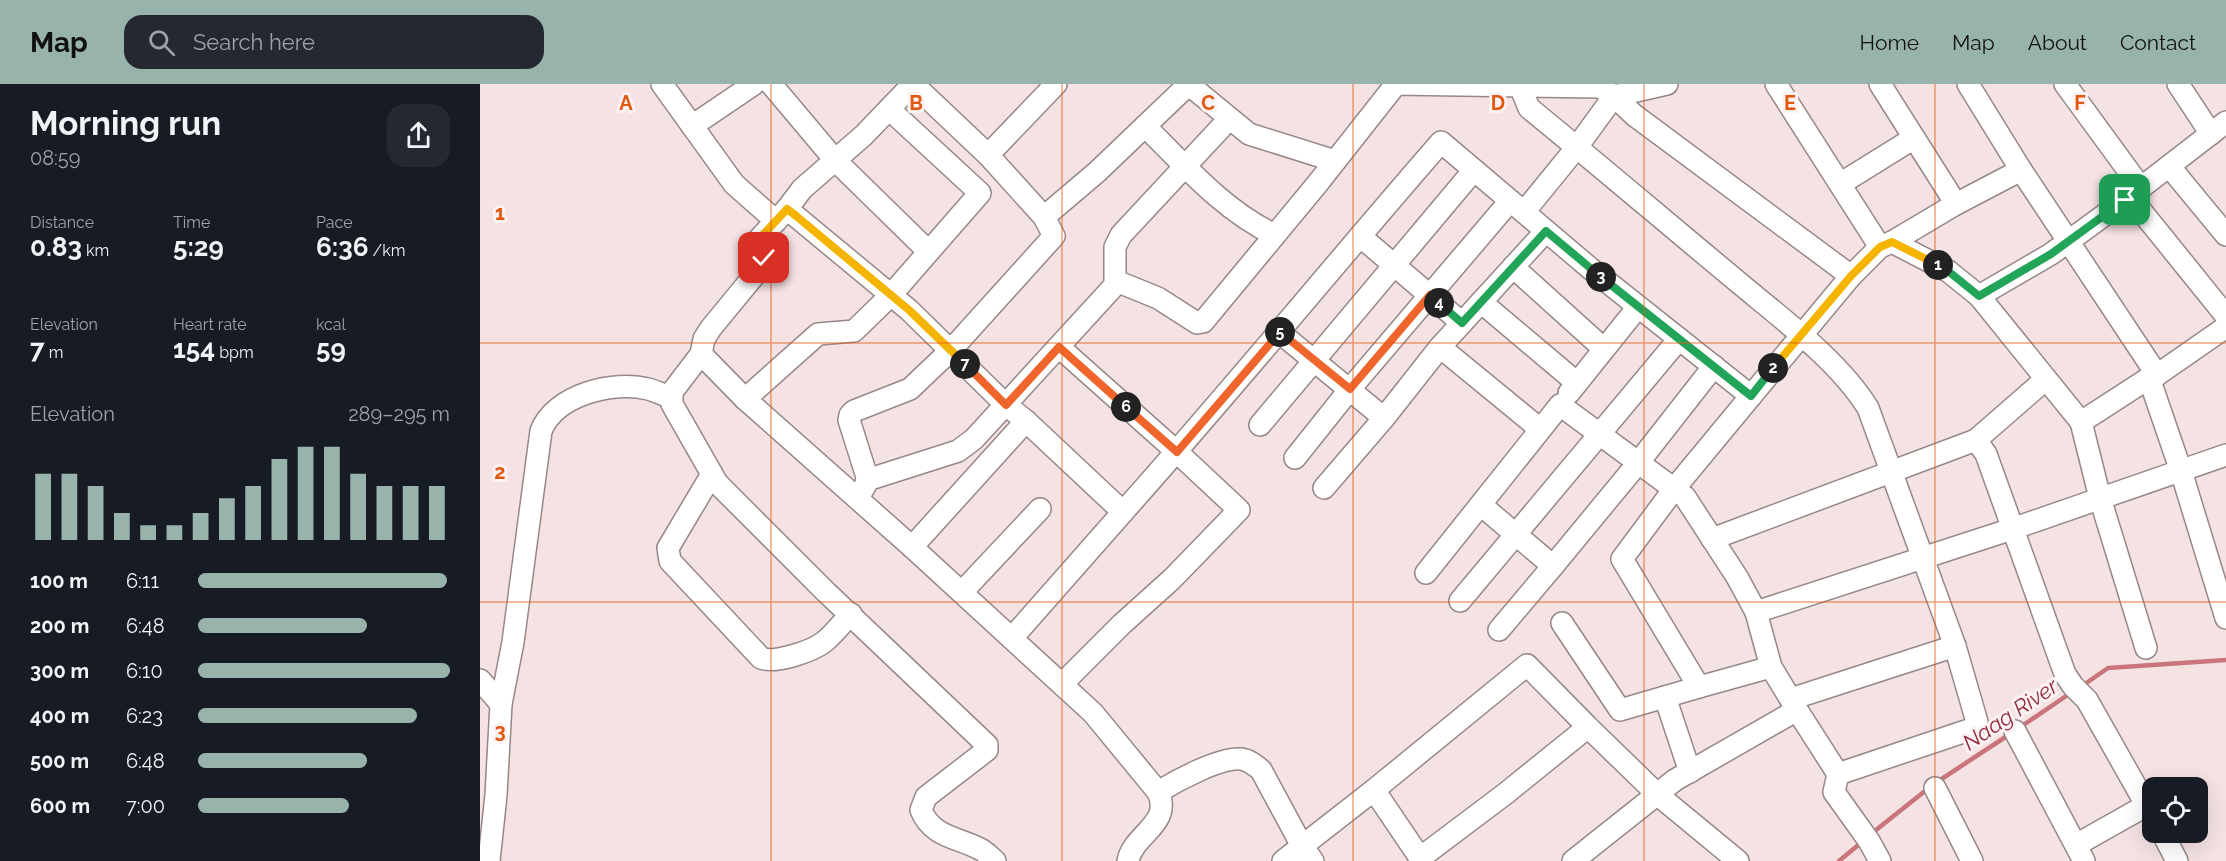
<!DOCTYPE html>
<meta charset="utf-8">
<style>
:root{--surface:#171b24;--page:#242831;--text:#f1f3f6;--muted:#9ea1a6;--accent:#98b3ab}
body{margin:0;font-family:Raleway,sans-serif;background:var(--page);color:var(--text);height:100vh;display:flex;flex-direction:column;font-size:22px;white-space:nowrap}
*{box-sizing:border-box;margin:0}
p{font-size:20px;color:var(--muted)}
.icon{flex:none;width:33px;height:33px;fill:none;stroke:currentColor;stroke-width:2;stroke-linecap:round;stroke-linejoin:round}
.map{position:relative;flex:1;overflow:hidden}
.drawer{display:flex;flex-direction:column;background:var(--surface);width:480px}
.drawer>*{flex:none}
.controls{position:absolute;left:1662px;top:693px;display:grid;gap:12px}
.controls a{display:grid;place-items:center;width:66px;height:66px;border-radius:12px;background:var(--surface);box-shadow:0 6px 24px #0002;font-size:30px}
.pin{position:absolute;display:grid;place-items:center;width:51px;height:51px;color:#fff;margin:-26px;border-radius:12px;box-shadow:0 3px 9px #0006}
.km{position:absolute;width:30px;height:30px;margin:-15px;border-radius:50%;background:#222;color:#fff;font-size:16px;line-height:30px;text-align:center}
.round{display:grid;place-items:center;flex:none;width:63px;height:63px;border-radius:18px;background:var(--page)}
.overview{display:flex;align-items:center;justify-content:space-between;height:102px;padding:0 30px}
h1{font-size:33px;font-weight:700;line-height:45px}
.figures{display:grid;grid-template-columns:repeat(3,1fr);gap:9px;height:102px;padding:6px 30px}
.figures div{display:grid;align-content:center}
.figures b{font-size:26px;font-weight:700}
.figures small{font-size:16px;font-weight:400}
.figures p{font-size:16px}
.chart{height:168px;padding:12px 30px}
.chart p{display:flex;justify-content:space-between}
.chart svg{width:100%;height:108px;margin-top:6px;stroke:var(--accent);stroke-width:6}
ul{padding:0 30px;list-style:none;font-size:20px}
li{display:grid;grid-template-columns:96px 72px 1fr;align-items:center;height:45px}
li i{height:15px;border-radius:8px;background:var(--accent)}
header{display:flex;align-items:center;gap:36px;box-sizing:border-box;height:84px;padding:0 30px;background:var(--accent);color:#111}
header strong{font-size:28px}
nav{display:flex;gap:33px;margin-inline-start:auto;font-size:21px}
.search{width:420px;height:54px;background:var(--page);display:flex;align-items:center;gap:15px;box-sizing:border-box;padding:0 21px;border-radius:18px;color:var(--muted);font-size:22px}
main{display:flex;flex:1;min-height:0}
.map>svg:first-child{display:block}
.lines{fill:none;stroke-linecap:round;stroke-linejoin:round}
.stream{stroke:#c9757b;stroke-width:4.5}
.minor-casing{stroke:#978787;stroke-width:24}
.minor{stroke:#fff;stroke-width:21}
.split-1-casing{stroke:#fff;stroke-width:12}
.split-2-casing{stroke:#fff;stroke-width:12}
.split-3-casing{stroke:#fff;stroke-width:12}
.split-4-casing{stroke:#fff;stroke-width:12}
.split-5-casing{stroke:#fff;stroke-width:12}
.split-6-casing{stroke:#fff;stroke-width:12}
.split-7-casing{stroke:#fff;stroke-width:12}
.split-8-casing{stroke:#fff;stroke-width:12}
.split-9-casing{stroke:#fff;stroke-width:12}
.split-1{stroke:#22a559;stroke-width:8}
.split-2{stroke:#f5b400;stroke-width:8}
.split-3{stroke:#22a559;stroke-width:8}
.split-4{stroke:#22a559;stroke-width:8}
.split-5{stroke:#f0652b;stroke-width:8}
.split-6{stroke:#f0652b;stroke-width:8}
.split-7{stroke:#f0652b;stroke-width:8}
.split-8{stroke:#f5b400;stroke-width:8}
.split-9{stroke:#f5b400;stroke-width:8}
.grid{fill:none;stroke:#e0570e;stroke-width:1.5;stroke-opacity:0.55}
.labels{text-anchor:middle;stroke-width:6;stroke-linejoin:round;paint-order:stroke}
.water-label{font-size:22px;font-style:italic;fill:#922c3b;stroke:#fdf2f3}
.grid-label{font-size:20px;text-anchor:middle;font-weight:bold;fill:#e0570e;stroke:#fdf2f3;stroke-width:6;stroke-linejoin:round;paint-order:stroke}
</style>
<header>
<strong>Map</strong>
<div class="search"><svg class="icon" aria-label="search" viewBox="0 0 24 24"><circle cx="10" cy="10" r="6"/><path d="M15 15l6 6"/></svg>Search here</div>
<nav><a>Home</a><a>Map</a><a>About</a><a>Contact</a></nav>
</header>
<main>
<section class="drawer">
<div class="overview"><div><h1>Morning run</h1><p>08:59</p></div><a class="round"><svg class="icon" aria-label="share" viewBox="0 0 24 24"><path d="M12 15V3M7 8l5-5 5 5M5 13v7h14v-7"/></svg></a></div>
<div class="figures">
<div><p>Distance</p><b>0.83<small> km</small></b></div>
<div><p>Time</p><b>5:29</b></div>
<div><p>Pace</p><b>6:36<small> /km</small></b></div>
</div>
<div class="figures">
<div><p>Elevation</p><b>7<small> m</small></b></div>
<div><p>Heart rate</p><b>154<small> bpm</small></b></div>
<div><p>kcal</p><b>59</b></div>
</div>
<div class="chart"><p><span>Elevation</span>289–295 m</p>
<svg viewBox="0 0 160 44" preserveAspectRatio="none"><path d="M5 44V17M15 44V17M25 44V22M35 44V33M45 44V38M55 44V38M65 44V33M75 44V27M85 44V22M95 44V11M105 44V6M115 44V6M125 44V17M135 44V22M145 44V22M155 44V22"/></svg>
</div>
<ul>
<li><b>100 m</b>6:11<i style="width:99%"></i></li>
<li><b>200 m</b>6:48<i style="width:67%"></i></li>
<li><b>300 m</b>6:10<i style="width:100%"></i></li>
<li><b>400 m</b>6:23<i style="width:87%"></i></li>
<li><b>500 m</b>6:48<i style="width:67%"></i></li>
<li><b>600 m</b>7:00<i style="width:60%"></i></li>
</ul>
</section>
<div class="map">
<svg width="1746" height="777" viewBox="0 0 1746 777">
<rect width="100%" height="100%" fill="#f5e3e4"/>
<g class="lines">
<g class="stream">
<path d="M1602 602 1628 584 1746 576"/>
<path d="M1539 644 1592 608"/>
<path d="M1457 698 1530 650"/>
<path d="M1391 750 1450 703"/>
<path d="M1359 777 1382 758"/>
</g>
<g class="minor-casing">
<g id="minor">
<path d="M182 0 254 100 296 137"/>
<path d="M291 0 355 76 448 167"/>
<path d="M708 0 769 50 855 77"/>
<path d="M1296 0 1400 163"/>
<path d="M1400 0 1476 120"/>
<path d="M1585 0 1661 104"/>
<path d="M1698 0 1731 50"/>
<path d="M1040 2 1049 24C1119 81 1188 140 1258 198 1301 234 1359 277 1388 324L1475 562 1497 638 1492 645 1358 690"/>
<path d="M409 25 500 109 411 211 374 247 338 250 265 315 432 463 613 629 678 708C693 740 653 750 648 777"/>
<path d="M212 42 274 0"/>
<path d="M665 42C704 81 744 127 795 151"/>
<path d="M508 71 576 0"/>
<path d="M1689 82 1746 151"/>
<path d="M1541 86 1677 291"/>
<path d="M1360 100 1434 54"/>
<path d="M1650 113 1746 232"/>
<path d="M307 125 280 154 279 157 284 171 282 182 231 244 224 255 221 270 192 308V320L237 399 346 508 507 661V666L446 713 441 726C452 753 477 753 500 765 506 768 510 773 515 777"/>
<path d="M1044 128 1097 63 1134 12 1187 0"/>
<path d="M564 133 508 71 433 0 384 51 322 105 307 125 429 226 526 321 546 337 643 428C751 307 854 181 961 58L1111 185 1271 312 1371 192 1400 163 1412 158 1468 187 1499 212 1571 170 1645 116 1746 38"/>
<path d="M880 152 982 239"/>
<path d="M1412 158 1476 120 1541 86 1488 0"/>
<path d="M1033 183 1124 265"/>
<path d="M636 197 678 214 717 239 723 238 838 99 916 0 1120 3 1134 12 1154 31 1371 192"/>
<path d="M1499 212 1601 338 1669 294 1677 291 1746 243"/>
<path d="M1001 218 1097 299"/>
<path d="M799 248 904 334"/>
<path d="M579 263 697 368 759 426 692 495 642 540 582 600"/>
<path d="M960 263 1060 345"/>
<path d="M221 270 265 315"/>
<path d="M1669 294 1701 387 1746 534"/>
<path d="M1089 309 1158 223"/>
<path d="M1601 338 1620 414 1666 564"/>
<path d="M780 341 994 86"/>
<path d="M1496 356 1566 295"/>
<path d="M815 374 870 305 1030 117"/>
<path d="M232 390 188 464 190 477 281 574C295 580 332 567 344 558 354 550 362 539 371 530"/>
<path d="M387 396 478 367 494 355 635 201V163L641 151 749 35"/>
<path d="M844 404 904 334 960 263 1066 147"/>
<path d="M378 414 386 400 387 393 369 336 370 331 374 327 430 305 471 266 574 152 564 133 617 88 708 1"/>
<path d="M1001 421 1073 482 1158 379 1234 282"/>
<path d="M1232 455 1496 356 1506 370 1585 590 1593 602 1607 616 1672 731"/>
<path d="M432 463 546 337"/>
<path d="M946 489 1080 321 1205 413 1257 493 1276 528"/>
<path d="M482 508 560 425"/>
<path d="M980 517 1199 255"/>
<path d="M1082 539 1140 626 1219 603 1142 475 1194 405 1271 312"/>
<path d="M1019 546 1073 482"/>
<path d="M532 554 643 428"/>
<path d="M0 596 21 620"/>
<path d="M1219 603 1291 583"/>
<path d="M1185 613 1210 688"/>
<path d="M1311 615 1475 562"/>
<path d="M1317 626 1358 690 1354 708 1389 757 1400 777"/>
<path d="M1108 643 1047 581 894 706 940 774 1025 710 1108 643 1178 711 1258 777"/>
<path d="M1535 647 1604 777"/>
<path d="M1455 704 1492 777"/>
<path d="M678 708C696 697 740 673 761 675 769 676 775 681 781 686L822 762 833 777"/>
<path d="M1682 748 1697 777"/>
<path d="M1596 761 1667 721"/>
<path d="M9 777 16 711 21 620 33 558 61 347C75 311 133 296 168 305 176 307 183 311 190 313"/>
<path d="M803 777 894 706"/>
<path d="M1093 777 1195 696 1317 626 1291 583 1276 528 1532 445 1746 371"/>
</g>
</g>
<use href="#minor" class="minor"/>
</g>
<g class="lines">
<g class="split-1-casing">
<path id="split-1" d="M1458 181 1468 187 1499 212 1571 170 1645 116"/>
</g>
<g class="split-2-casing">
<path id="split-2" d="M1293 284 1371 192 1400 163 1412 158 1458 181"/>
</g>
<g class="split-3-casing">
<path id="split-3" d="M1121 193 1271 312 1293 284"/>
</g>
<g class="split-4-casing">
<path id="split-4" d="M959 219 982 239 1066 147 1121 193"/>
</g>
<g class="split-5-casing">
<path id="split-5" d="M800 248 870 305 950 211 959 219"/>
</g>
<g class="split-6-casing">
<path id="split-6" d="M646 323 697 368 800 248"/>
</g>
<g class="split-7-casing">
<path id="split-7" d="M485 280 526 321 579 263 646 323"/>
</g>
<g class="split-8-casing">
<path id="split-8" d="M315 131 429 226 485 280"/>
</g>
<g class="split-9-casing">
<path id="split-9" d="M284 174 279 158 280 154 307 125 315 131"/>
</g>
<use href="#split-1" class="split-1"/>
<use href="#split-2" class="split-2"/>
<use href="#split-3" class="split-3"/>
<use href="#split-4" class="split-4"/>
<use href="#split-5" class="split-5"/>
<use href="#split-6" class="split-6"/>
<use href="#split-7" class="split-7"/>
<use href="#split-8" class="split-8"/>
<use href="#split-9" class="split-9"/>
</g>
<path class="grid" d="M291 0V777M582 0V777M873 0V777M1164 0V777M1455 0V777M0 259H1746M0 518H1746"/>
<g class="labels">
<g class="water-label">
<text transform="translate(1530 630) rotate(-34)" y="8">Naag River</text>
</g>
</g>
<g class="grid-label">
<text x="146" y="26">A</text>
<text x="436" y="26">B</text>
<text x="728" y="26">C</text>
<text x="1018" y="26">D</text>
<text x="1310" y="26">E</text>
<text x="1600" y="26">F</text>
<text x="20" y="136">1</text>
<text x="20" y="395">2</text>
<text x="20" y="654">3</text>
</g>
</svg>
<div class="controls">
<a><svg class="icon" aria-label="locate" viewBox="0 0 24 24"><circle cx="12" cy="12" r="6"/><path d="M12 2v4M12 18v4M2 12h4M18 12h4"/></svg></a>
</div>
<div class="pin" style="left:1645px;top:116px;background:#1e9e55"><svg class="icon" aria-label="arrive" viewBox="0 0 24 24"><path d="M6 21V4h12l-3 4 3 4H6"/></svg></div>
<div class="pin" style="left:284px;top:174px;background:#d93025"><svg class="icon" aria-label="check" viewBox="0 0 24 24"><path d="M5 12l5 5 9-10"/></svg></div>
<b class="km" style="left:1458px;top:181px">1</b>
<b class="km" style="left:1293px;top:284px">2</b>
<b class="km" style="left:1121px;top:193px">3</b>
<b class="km" style="left:959px;top:219px">4</b>
<b class="km" style="left:800px;top:248px">5</b>
<b class="km" style="left:646px;top:323px">6</b>
<b class="km" style="left:485px;top:280px">7</b>
</div>
</main>
